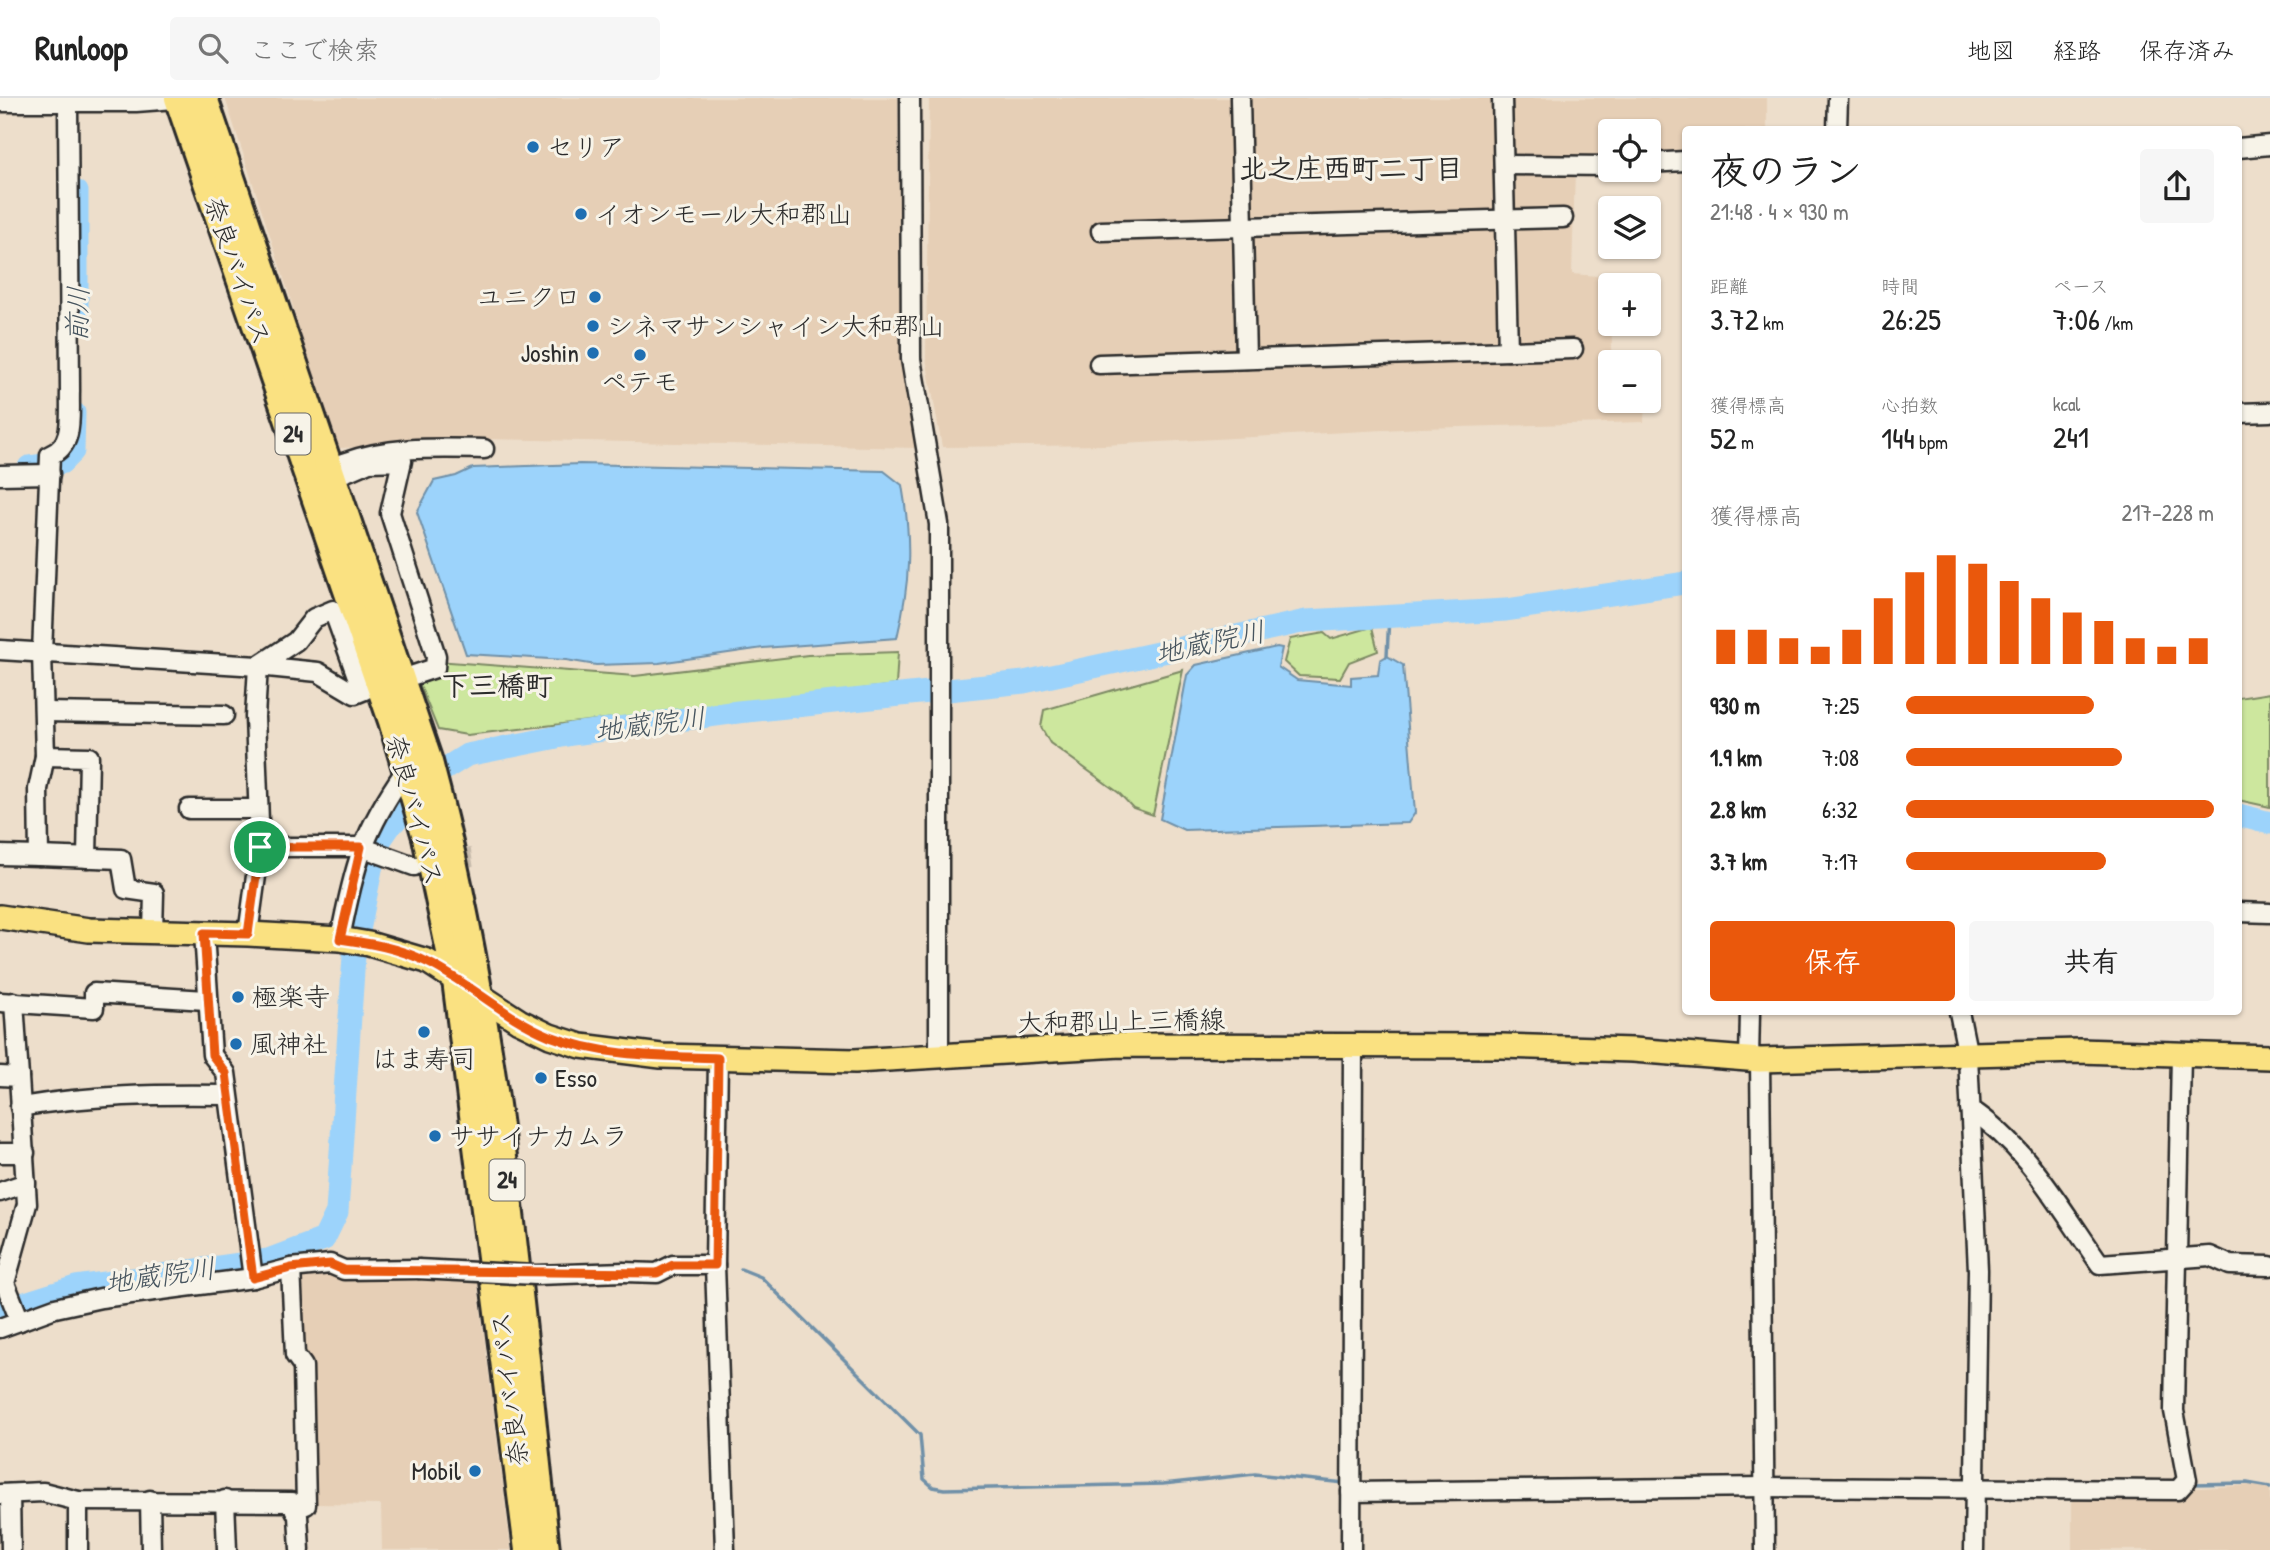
<!DOCTYPE html>
<html lang="ja">
<meta charset="utf-8">
<style>
:root{--surface:#fff;--page:#f6f6f6;--text:#222;--muted:#767676;--line:#e0e0e0;--accent:#ea580c}
body{margin:0;font-family:"Patrick Hand","Klee One",sans-serif;background:var(--page);color:var(--text);height:100vh;display:flex;flex-direction:column;font-size:26px;white-space:nowrap}
*{box-sizing:border-box;margin:0}
p{font-size:23px;color:var(--muted)}
.icon{flex:none;width:38px;height:38px;fill:none;stroke:currentColor;stroke-width:2;stroke-linecap:round;stroke-linejoin:round}
.map{position:relative;flex:1;overflow:hidden}
.side{position:absolute;left:1682px;top:28px;width:560px;height:889px;display:flex;flex-direction:column;background:var(--surface);border-radius:7px;box-shadow:0 2px 5px #0004}
.side>*{flex:none}
.buttons{position:absolute;left:1598px;top:21px;display:grid;gap:14px}
.buttons a{display:grid;place-items:center;width:63px;height:63px;border-radius:7px;background:var(--surface);box-shadow:0 2px 5px #0004;font-size:35px}
.pin{position:absolute;display:grid;place-items:center;width:60px;height:60px;color:#fff;margin:-30px;border:4px solid #fff;border-radius:50%;box-shadow:0 2px 7px #0007}
.round{display:grid;place-items:center;flex:none;width:74px;height:74px;border-radius:7px;background:var(--page)}
.headline{display:flex;align-items:center;justify-content:space-between;height:119px;padding:0 28px}
h1{font-size:38px;font-weight:600;line-height:52px}
.metrics{display:grid;grid-template-columns:repeat(3,1fr);gap:10px;height:119px;padding:7px 28px}
.metrics div{display:grid;align-content:center}
.metrics b{font-size:30px;font-weight:600}
.metrics small{font-size:19px;font-weight:400}
.metrics p{font-size:19px}
.chart{height:196px;padding:14px 28px}
.chart p{display:flex;justify-content:space-between}
.chart svg{width:100%;height:126px;margin-top:7px;stroke:var(--accent);stroke-width:6}
.cta{display:flex;gap:14px;margin-top:auto;padding:14px 28px}
.cta a{flex:1;height:80px;border-radius:7px;background:var(--accent);color:#fff;font-size:28px;font-weight:600;line-height:80px;text-align:center}
.cta a+a{background:var(--page);color:var(--text)}
ul{padding:0 28px;list-style:none;font-size:23px}
li{display:grid;grid-template-columns:112px 84px 1fr;align-items:center;height:52px}
li i{height:18px;border-radius:9px;background:var(--accent)}
header{display:flex;align-items:center;gap:42px;box-sizing:border-box;height:98px;padding:0 35px;background:var(--surface);border-bottom:2px solid var(--line)}
header strong{font-size:33px}
nav{display:flex;gap:38px;margin-inline-start:auto;font-size:24px}
.search{width:490px;height:63px;background:var(--page);display:flex;align-items:center;gap:18px;box-sizing:border-box;padding:0 24px;border-radius:7px;color:var(--muted);font-size:26px}
.map>svg:first-child{display:block}
.built{fill:#e6cfb6}
.green{fill:#cde79e;stroke:#7c8964;stroke-width:2}
.water{fill:#9cd3fb;stroke:#6f90a8;stroke-width:2}
.lines{fill:none;stroke-linecap:round;stroke-linejoin:round}
.stream{stroke:#6f90a8;stroke-width:3.5}
.river{stroke:#9cd3fb;stroke-width:23}
.minor-tunnel{stroke:#c6baab;stroke-width:18;stroke-dasharray:18 9;stroke-linecap:butt}
.minor-casing{stroke:#2b2b2b;stroke-width:23}
.major-casing{stroke:#2b2b2b;stroke-width:28}
.highway-casing{stroke:#2b2b2b;stroke-width:32}
.minor{stroke:#f7f3e8;stroke-width:18}
.major{stroke:#fae181;stroke-width:23}
.highway{stroke:#fae181;stroke-width:26}
.minor-bridge-casing{stroke:#2b2b2b;stroke-width:23;stroke-linecap:butt}
.minor-bridge{stroke:#f7f3e8;stroke-width:18}
.route-casing{stroke:#fff;stroke-width:14}
.route{stroke:#ea580c;stroke-width:9}
.poi-dot{fill:#1f6fb2;stroke:#f7f3e8;stroke-width:2.5}
.labels{text-anchor:middle;stroke-width:6;stroke-linejoin:round;paint-order:stroke}
.shield{fill:#f7f3e8;stroke:#686764;stroke-width:2}
.shield-label{font-size:24px;font-weight:bold;fill:#2b2b2b}
.poi-label{font-size:26px;fill:#2b2b2b;stroke:#f7f3e8;text-anchor:start}
.street-label{font-size:26px;fill:#2b2b2b;stroke:#f7f3e8}
.neighbourhood-label{font-size:28px;font-weight:bold;fill:#2b2b2b;stroke:#f7f3e8}
.water-label{font-size:28px;font-style:italic;fill:#47555f;stroke:#f7f3e8}
</style>
<header>
<strong>Runloop</strong>
<div class="search"><svg class="icon" aria-label="search" viewBox="0 0 24 24"><circle cx="10" cy="10" r="6"/><path d="M15 15l6 6"/></svg>ここで検索</div>
<nav><a>地図</a><a>経路</a><a>保存済み</a></nav>
</header>
<div class="map">
<svg width="2270" height="1452" viewBox="0 0 2270 1452">
<rect width="100%" height="100%" fill="#eddecb"/>
<filter id="ink" filterUnits="userSpaceOnUse"><feTurbulence type="fractalNoise" baseFrequency=".0143" numOctaves="2"/><feDisplacementMap in="SourceGraphic" scale="14" xChannelSelector="R" yChannelSelector="G"/><feConvolveMatrix kernelMatrix="1 2 1 2 8 2 1 2 1" color-interpolation-filters="sRGB"/></filter>
<g filter="url(#ink)">
<g class="built">
<path d="M225 0H898L900 260 919 350 487 341 485 344 339 350 310 272 291 202Z"/>
<path d="M929 0H1767V31L1685 32V68L1649 69 1648 33H1610V71L1575 72 1572 176 1611 179 1612 258H1646V264H1610V303H1645L1644 324 1421 330 1104 347 942 349 926 260Z"/>
<path d="M322 1168 480 1171 478 1189 511 1452H382L381 1407 315 1406 314 1374 309 1372 295 1178 322 1176Z"/>
<path d="M2254 1387 2270 1390V1452H2072V1397Z"/>
</g>
<g class="green">
<path d="M1372 529 1378 553 1349 564 1340 580 1299 578 1284 564 1290 541 1324 535 1331 541Z"/>
<path d="M898 554 896 587 467 637 438 632 419 585 437 563 635 578 808 557Z"/>
<path d="M1183 572 1153 717 1133 710 1119 695 1050 645 1041 629 1044 612Z"/>
<path d="M2270 595V709L2238 702V600Z"/>
</g>
<g class="water">
<path d="M580 366 884 373 902 387C912 444 910 485 897 540L763 550 659 565 596 567 566 562 466 556 417 414 434 383 456 378 473 370Z"/>
<path d="M1277 549 1282 550 1278 569 1297 582 1351 587V579L1378 577 1380 562 1387 558 1403 567 1415 715 1408 725 1184 732 1160 721 1187 577 1196 567Z"/>
</g>
<g class="lines">
<g class="stream">
<path d="M1387 558 1389 517"/>
<path d="M741 1171 761 1179 920 1337 924 1381 933 1389 944 1391 1163 1386 1255 1376 1345 1385"/>
<path d="M1457 1384 1565 1383"/>
<path d="M2192 1386 2247 1385 2270 1389"/>
</g>
<g class="river">
<path d="M77 94V221"/>
<path d="M29 369 61 365 73 353 74 315"/>
<path d="M2238 717 2270 725"/>
<path d="M0 1213 76 1189 268 1162 324 1141 337 1114 354 858 371 771 379 744 390 728 443 672 467 657 572 636 738 614 1024 584 1306 523 1506 512 1685 485"/>
</g>
<path class="minor-tunnel" d="M442 764 472 759"/>
<g class="minor-casing">
<g id="minor">
<path d="M910 0 911 261 939 426V959"/>
<path d="M1240 0 1246 261"/>
<path d="M1502 0 1508 253"/>
<path d="M0 4H136L188 0"/>
<path d="M1837 32 1838 0"/>
<path d="M2238 50 2270 47"/>
<path d="M1648 65 1685 63"/>
<path d="M1504 67 1610 68"/>
<path d="M1101 133 1563 120"/>
<path d="M1099 266 1573 251"/>
<path d="M2238 315 2270 314"/>
<path d="M0 377 50 376"/>
<path d="M0 552 258 568 318 574 355 596 365 592"/>
<path d="M258 568 296 543 314 520 333 512 358 581 375 577"/>
<path d="M414 577 435 570 436 558 390 415 402 363 369 364 346 374 343 365C388 348 435 350 484 351"/>
<path d="M45 614 224 617"/>
<path d="M45 658 89 659 87 760"/>
<path d="M189 711H256"/>
<path d="M260 749H361L414 768"/>
<path d="M0 757 39 758 38 691 45 658 42 555 50 357C75 348 69 316 70 293L68 4"/>
<path d="M39 758 121 761 126 791 154 795 153 834"/>
<path d="M2238 814 2270 815"/>
<path d="M204 835 212 957 226 975 253 1180"/>
<path d="M248 836 260 749 255 619 258 568"/>
<path d="M340 841C354 768 363 733 406 672"/>
<path d="M0 904 94 910V895L206 902"/>
<path d="M14 904 19 979"/>
<path d="M1959 914 1968 958 1978 1172 1974 1452"/>
<path d="M718 960 715 1167 725 1452"/>
<path d="M1749 961 1750 914"/>
<path d="M1760 962 1765 1452"/>
<path d="M0 978 19 979 27 1106 5 1185 20 1223"/>
<path d="M20 1009C89 997 158 996 227 997"/>
<path d="M1970 1011C2027 1048 2061 1111 2100 1166L2210 1158 2230 1167 2270 1168"/>
<path d="M0 1055H25"/>
<path d="M0 1094 26 1085"/>
<path d="M291 1170 295 1257 303 1268 306 1407 297 1410"/>
<path d="M624 1174 657 1175 673 1167H715"/>
<path d="M0 1230 55 1210 101 1200 253 1180 291 1170 330 1166 344 1172 418 1171"/>
<path d="M1351 1394 1765 1389 2178 1392 2187 1382 2174 1313 2181 956"/>
<path d="M0 1396 43 1394 78 1403 291 1404 298 1418 300 1452"/>
<path d="M10 1396 11 1452"/>
<path d="M150 1402 151 1452"/>
<path d="M225 1402 227 1452"/>
<path d="M78 1403V1452"/>
<path d="M1351 1452 1353 950"/>
</g>
</g>
<g class="major-casing">
<path id="major" d="M0 819 89 832 248 836 340 841 369 846 427 863 519 923 550 938 581 948 661 958 855 963 1121 947 1502 948 1633 952 1760 962 2079 953 2270 959"/>
</g>
<g class="highway-casing">
<g id="highway">
<path d="M178 0 392 623 426 739 456 882 528 1452"/>
<path d="M204 0 429 664C498 922 517 1187 546 1452"/>
</g>
</g>
<use href="#minor" class="minor"/>
<use href="#major" class="major"/>
<use href="#highway" class="highway"/>
<g class="minor-bridge-casing">
<path id="minor-bridge" d="M418 1171 536 1177 624 1174"/>
</g>
<use href="#minor-bridge" class="minor-bridge"/>
</g>
</g>
<g class="lines" filter="url(#ink)">
<g class="route-casing">
<path id="route" d="M260 749H361L340 841C369 845 400 850 427 864 470 885 505 920 550 938 603 959 662 958 718 960L715 1167H673L657 1175 344 1172 330 1166 291 1170 253 1180 226 975 212 957 204 835 248 836Z"/>
</g>
<use href="#route" class="route"/>
</g>
<g class="poi-dot">
<circle cx="533" cy="49" r="7"/>
<circle cx="581" cy="116" r="7"/>
<circle cx="595" cy="199" r="7"/>
<circle cx="593" cy="228" r="7"/>
<circle cx="593" cy="255" r="7"/>
<circle cx="640" cy="257" r="7"/>
<circle cx="238" cy="899" r="7"/>
<circle cx="424" cy="934" r="7"/>
<circle cx="236" cy="946" r="7"/>
<circle cx="541" cy="980" r="7"/>
<circle cx="435" cy="1038" r="7"/>
<circle cx="475" cy="1373" r="7"/>
</g>
<g class="labels">
<g class="shield">
<rect x="275.5" y="315.5" width="35" height="41" rx="5"/>
<rect x="489.5" y="1061.5" width="35" height="41" rx="5"/>
</g>
<g class="shield-label">
<text x="293" y="344">24</text>
<text x="507" y="1090">24</text>
</g>
<g class="poi-label">
<text x="547" y="58">セリア</text>
<text x="595" y="125">イオンモール大和郡山</text>
<text x="581" y="208" text-anchor="end">ユニクロ</text>
<text x="607" y="237">シネマサンシャイン大和郡山</text>
<text x="579" y="264" text-anchor="end">Joshin</text>
<text x="640" y="293" text-anchor="middle">ペテモ</text>
<text x="252" y="908">極楽寺</text>
<text x="250" y="955">風神社</text>
<text x="424" y="970" text-anchor="middle">はま寿司</text>
<text x="555" y="989">Esso</text>
<text x="449" y="1047">ササイナカムラ</text>
<text x="461" y="1382" text-anchor="end">Mobil</text>
</g>
<g class="street-label">
<text transform="translate(238 173) rotate(71)" y="9">奈良バイパス</text>
<text transform="translate(415 712) rotate(75)" y="9">奈良バイパス</text>
<text transform="translate(1121 923) rotate(-1)" y="9">大和郡山上三橋線</text>
<text transform="translate(509 1291) rotate(-97)" y="9">奈良バイパス</text>
</g>
<g class="neighbourhood-label">
<text x="1351" y="80">北之庄西町二丁目</text>
<text x="497" y="597">下三橋町</text>
</g>
<g class="water-label">
<text transform="translate(77 216) rotate(-88)" y="10">前川</text>
<text transform="translate(1210 544) rotate(-12)" y="10">地蔵院川</text>
<text transform="translate(650 626) rotate(-7)" y="10">地蔵院川</text>
<text transform="translate(160 1177) rotate(-8)" y="10">地蔵院川</text>
</g>
</g>
</svg>
<div class="buttons">
<a><svg class="icon" aria-label="locate" viewBox="0 0 24 24"><circle cx="12" cy="12" r="6"/><path d="M12 2v4M12 18v4M2 12h4M18 12h4"/></svg></a>
<a><svg class="icon" aria-label="layers" viewBox="0 0 24 24"><path d="M12 4l9 5-9 5-9-5zM3 14l9 5 9-5"/></svg></a>
<a>+</a>
<a>−</a>
</div>
<div class="pin" style="left:260px;top:749px;background:#1e9e55"><svg class="icon" aria-label="arrive" viewBox="0 0 24 24"><path d="M6 21V4h12l-3 4 3 4H6"/></svg></div>
<section class="side">
<div class="headline"><div><h1>夜のラン</h1><p>21:48 · 4 × 930 m</p></div><a class="round"><svg class="icon" aria-label="share" viewBox="0 0 24 24"><path d="M12 15V3M7 8l5-5 5 5M5 13v7h14v-7"/></svg></a></div>
<div class="metrics">
<div><p>距離</p><b>3.72<small> km</small></b></div>
<div><p>時間</p><b>26:25</b></div>
<div><p>ペース</p><b>7:06<small> /km</small></b></div>
</div>
<div class="metrics">
<div><p>獲得標高</p><b>52<small> m</small></b></div>
<div><p>心拍数</p><b>144<small> bpm</small></b></div>
<div><p>kcal</p><b>241</b></div>
</div>
<div class="chart"><p><span>獲得標高</span>217–228 m</p>
<svg viewBox="0 0 160 44" preserveAspectRatio="none"><path d="M5 44V32M15 44V32M25 44V35M35 44V38M45 44V32M55 44V21M65 44V12M75 44V6M85 44V9M95 44V15M105 44V21M115 44V26M125 44V29M135 44V35M145 44V38M155 44V35"/></svg>
</div>
<ul>
<li><b>930 m</b>7:25<i style="width:61%"></i></li>
<li><b>1.9 km</b>7:08<i style="width:70%"></i></li>
<li><b>2.8 km</b>6:32<i style="width:100%"></i></li>
<li><b>3.7 km</b>7:17<i style="width:65%"></i></li>
</ul>
<div class="cta"><a>保存</a><a>共有</a></div>
</section>
</div>
